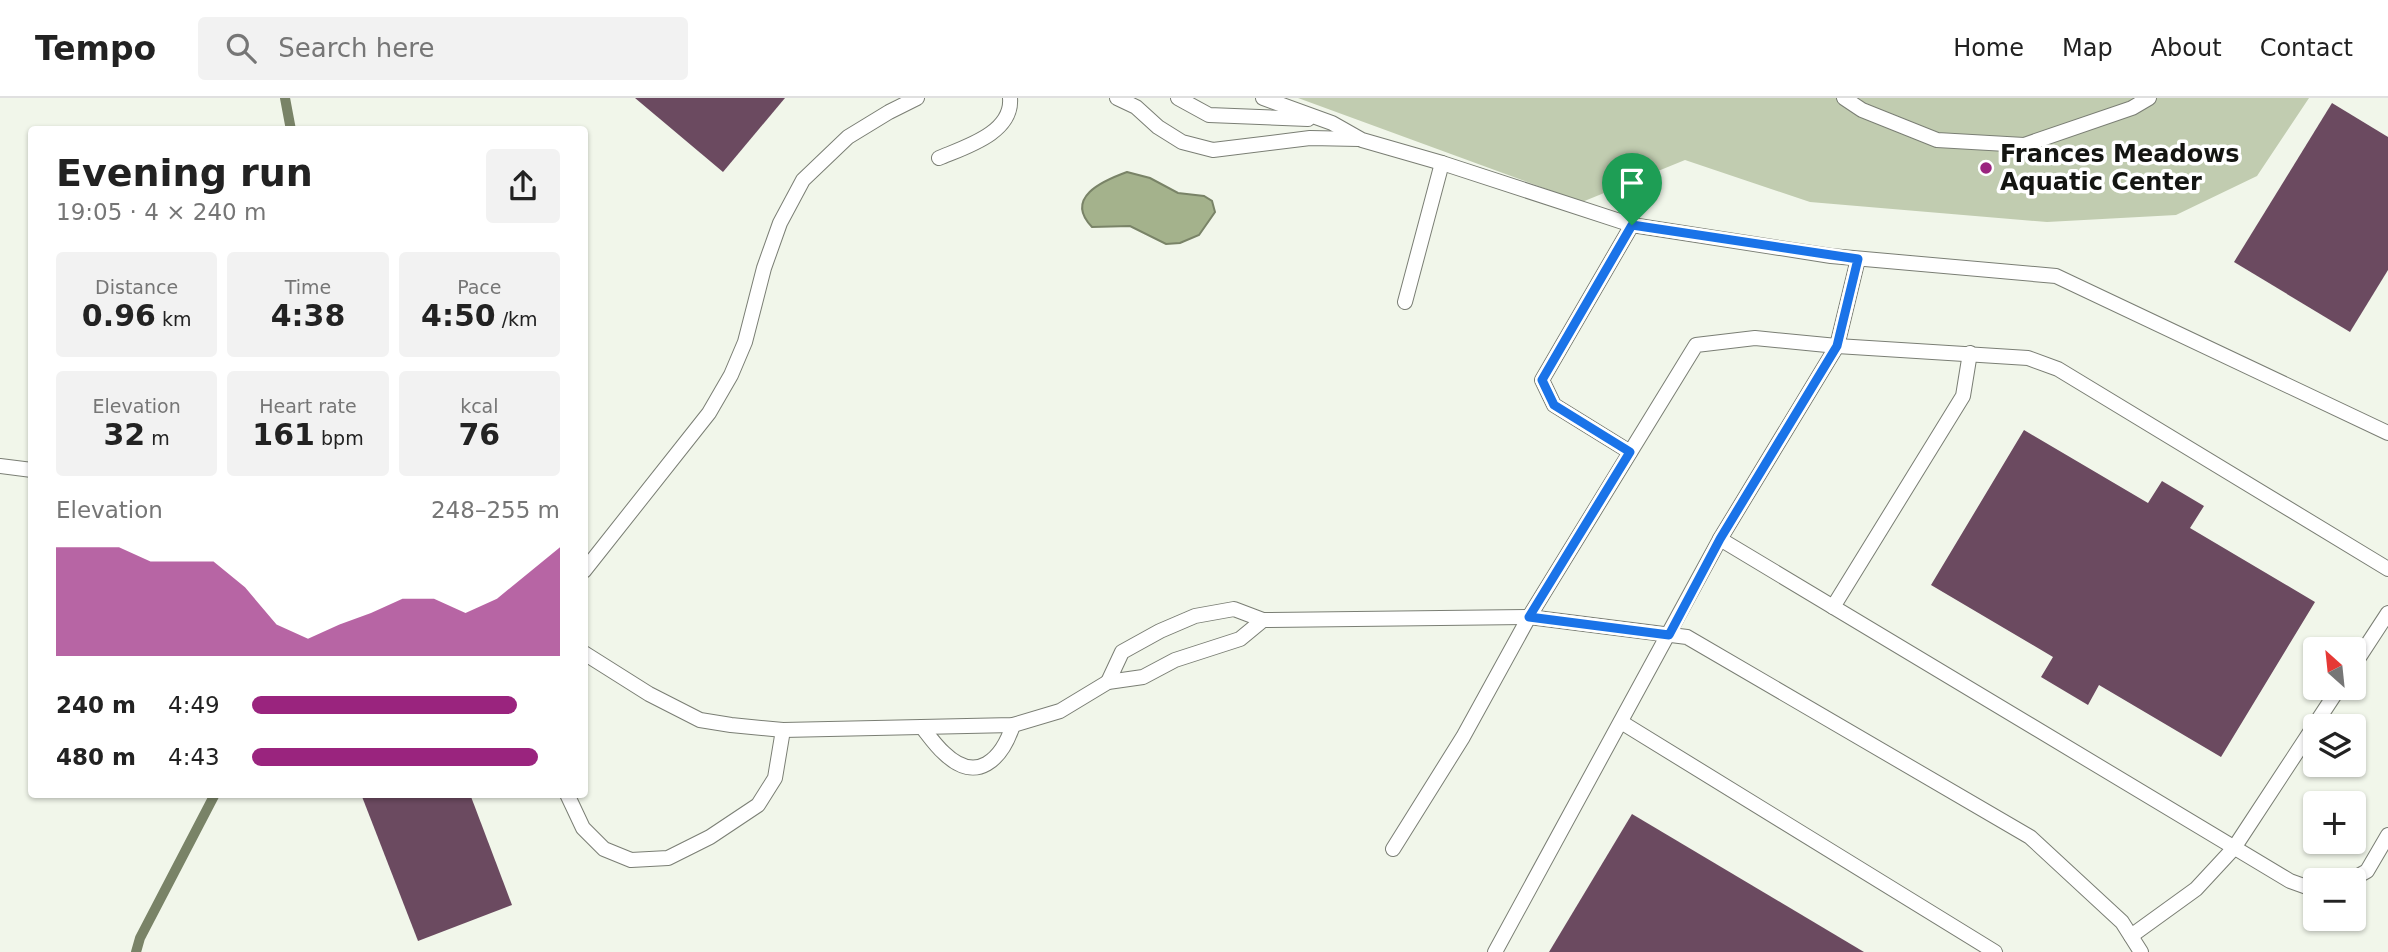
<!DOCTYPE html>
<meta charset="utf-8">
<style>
:root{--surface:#fff;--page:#f2f2f2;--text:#222;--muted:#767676;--line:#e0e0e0;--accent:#9a247e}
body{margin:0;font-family:"DejaVu Sans",sans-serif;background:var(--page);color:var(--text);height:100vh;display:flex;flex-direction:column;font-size:26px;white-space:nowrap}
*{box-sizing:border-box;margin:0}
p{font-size:23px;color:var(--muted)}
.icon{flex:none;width:38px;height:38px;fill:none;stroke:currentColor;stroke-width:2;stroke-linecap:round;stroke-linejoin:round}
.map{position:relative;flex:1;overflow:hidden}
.panel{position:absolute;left:28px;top:28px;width:560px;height:672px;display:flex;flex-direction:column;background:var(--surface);border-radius:7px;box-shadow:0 2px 5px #0004}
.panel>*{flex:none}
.needle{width:46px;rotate:333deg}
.buttons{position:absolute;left:2303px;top:539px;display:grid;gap:14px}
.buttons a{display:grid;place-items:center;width:63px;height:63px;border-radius:7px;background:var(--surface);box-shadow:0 2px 5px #0004;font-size:35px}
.pin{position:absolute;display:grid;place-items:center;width:60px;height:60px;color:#fff;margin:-72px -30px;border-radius:50% 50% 50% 0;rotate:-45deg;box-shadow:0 0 7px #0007}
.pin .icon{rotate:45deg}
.round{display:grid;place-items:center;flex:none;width:74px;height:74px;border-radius:7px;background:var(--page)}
.overview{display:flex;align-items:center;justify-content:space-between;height:119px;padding:0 28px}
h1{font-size:38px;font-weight:600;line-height:52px}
.stats{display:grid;grid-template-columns:repeat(3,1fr);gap:10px;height:119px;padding:7px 28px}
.stats div{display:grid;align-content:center;border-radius:7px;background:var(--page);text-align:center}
.stats b{font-size:30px;font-weight:600}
.stats small{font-size:19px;font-weight:400}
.stats p{font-size:19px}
.chart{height:196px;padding:14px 28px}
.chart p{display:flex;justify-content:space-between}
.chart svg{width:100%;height:126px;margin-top:7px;fill:var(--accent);opacity:.7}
ul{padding:0 28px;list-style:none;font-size:23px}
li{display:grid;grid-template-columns:112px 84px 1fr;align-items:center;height:52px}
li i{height:18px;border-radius:9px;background:var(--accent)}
header{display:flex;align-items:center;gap:42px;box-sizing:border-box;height:98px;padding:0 35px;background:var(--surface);border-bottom:2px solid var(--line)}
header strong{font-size:33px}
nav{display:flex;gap:38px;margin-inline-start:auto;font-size:24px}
.search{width:490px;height:63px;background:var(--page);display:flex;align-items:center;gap:18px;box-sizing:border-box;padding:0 24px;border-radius:7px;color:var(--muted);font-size:26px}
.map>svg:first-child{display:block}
.green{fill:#c1ccb0}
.water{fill:#a4b28c;stroke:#798367;stroke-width:2}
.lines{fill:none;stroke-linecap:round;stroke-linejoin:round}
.stream{stroke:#798367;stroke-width:10}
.building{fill:#6b4a60}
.lane-casing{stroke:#7a7e74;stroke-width:16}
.lane{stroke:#fff;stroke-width:14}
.route-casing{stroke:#fff;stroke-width:14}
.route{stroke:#1a73e8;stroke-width:9}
.poi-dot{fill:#9a247e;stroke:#fff;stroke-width:2.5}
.labels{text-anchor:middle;stroke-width:7;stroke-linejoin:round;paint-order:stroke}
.poi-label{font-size:24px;font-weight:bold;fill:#141512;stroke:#fff;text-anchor:start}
</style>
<header>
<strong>Tempo</strong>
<div class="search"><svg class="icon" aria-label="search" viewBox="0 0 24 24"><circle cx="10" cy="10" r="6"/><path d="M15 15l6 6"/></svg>Search here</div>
<nav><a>Home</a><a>Map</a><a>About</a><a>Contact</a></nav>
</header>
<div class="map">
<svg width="2388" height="854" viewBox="0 0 2388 854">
<rect width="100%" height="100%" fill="#f1f6ea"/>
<path class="green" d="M1298 0H2309L2257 78 2176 117 2047 124 1810 104 1685 62 1582 104Z"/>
<path class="water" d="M1127 74 1150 80 1178 95 1204 98 1212 103 1215 114 1199 137 1180 145 1166 146 1130 128 1092 129C1064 100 1102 83 1127 74Z"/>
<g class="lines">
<g class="stream">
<path d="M285 0 291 32"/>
<path d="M136 854 140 840 215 696"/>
</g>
</g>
<g class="building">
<path d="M635 0H785L723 74Z"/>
<path d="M2332 5 2388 39V172L2350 234 2234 164Z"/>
<path d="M2024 332 2148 405 2162 383 2204 408 2190 430 2315 504 2221 659 2099 587 2088 607 2041 579 2053 559 1931 487Z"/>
<path d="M361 696H470L512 807 418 843Z"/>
<path d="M1632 716 1864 854H1549Z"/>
</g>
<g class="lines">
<g class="lane-casing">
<g id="lane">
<path d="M1117 0 1136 9 1158 29 1182 44 1213 52 1310 40 1359 41"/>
<path d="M1178 0 1209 17 1308 21"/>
<path d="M1263 0 1332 25 1362 42 1442 65 1632 127"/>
<path d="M1844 0 1862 12 1937 42 2024 47 2132 10 2149 0"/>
<path d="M939 60C965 49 1013 35 1010 0"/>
<path d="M1858 161 1837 248 1720 441 2290 783 2315 792"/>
<path d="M1405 204 1442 65"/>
<path d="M1630 354 1554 307 1542 282 1632 127 1831 158 2056 178 2388 335"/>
<path d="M0 368 32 372"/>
<path d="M584 473 709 315 731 277 745 244 764 170 780 125 803 82 848 39 889 14 917 0"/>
<path d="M1833 509 1963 298 1970 255"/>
<path d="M584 555 649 596 700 622 731 627 783 632 1013 627 1060 613 1108 584 1143 579 1175 562 1240 541 1263 522"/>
<path d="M2354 567 2388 515"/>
<path d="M1108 584 1122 554 1160 533 1195 518 1234 511 1263 522 1529 519 1687 539 2030 739 2122 824 2141 854"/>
<path d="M1621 624 1995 854"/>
<path d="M922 629C929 638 936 648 944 655 977 687 1002 661 1013 627"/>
<path d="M567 696 583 730 604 751 631 762 668 760 710 739 758 707 775 680 783 632"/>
<path d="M1393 751 1463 639 1529 519 1696 247 1755 240 1837 248 2028 260 2058 271 2388 471"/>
<path d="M2351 782 2367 773 2388 737"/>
<path d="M2131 838 2196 791 2234 750 2339 590"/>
<path d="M1495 854 1720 441"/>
</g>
</g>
<use href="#lane" class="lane"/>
</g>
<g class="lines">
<g class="route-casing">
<path id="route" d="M1632 127 1858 161 1837 248 1720 441 1669 537 1529 519 1630 354 1554 307 1542 282Z"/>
</g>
<use href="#route" class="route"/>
</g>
<circle class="poi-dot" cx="1986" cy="70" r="7"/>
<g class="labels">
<g class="poi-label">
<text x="2000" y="64">Frances Meadows<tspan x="2000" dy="28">Aquatic Center</tspan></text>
</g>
</g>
</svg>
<div class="buttons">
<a><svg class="needle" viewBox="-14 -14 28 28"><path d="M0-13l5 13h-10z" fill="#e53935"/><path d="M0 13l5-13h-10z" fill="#767676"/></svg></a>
<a><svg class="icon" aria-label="layers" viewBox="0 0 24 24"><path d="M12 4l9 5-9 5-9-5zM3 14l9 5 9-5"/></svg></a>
<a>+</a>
<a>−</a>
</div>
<div class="pin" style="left:1632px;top:127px;background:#1e9e55"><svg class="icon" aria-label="arrive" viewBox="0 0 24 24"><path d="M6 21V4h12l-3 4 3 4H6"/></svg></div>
<section class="panel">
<div class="overview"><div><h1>Evening run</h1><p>19:05 · 4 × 240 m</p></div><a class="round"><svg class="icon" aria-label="share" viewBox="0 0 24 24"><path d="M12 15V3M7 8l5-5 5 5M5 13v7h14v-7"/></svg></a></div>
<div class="stats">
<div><p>Distance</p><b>0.96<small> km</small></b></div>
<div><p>Time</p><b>4:38</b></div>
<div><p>Pace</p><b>4:50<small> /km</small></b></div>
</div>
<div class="stats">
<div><p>Elevation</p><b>32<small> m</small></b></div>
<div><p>Heart rate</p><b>161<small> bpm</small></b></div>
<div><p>kcal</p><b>76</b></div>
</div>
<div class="chart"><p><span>Elevation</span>248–255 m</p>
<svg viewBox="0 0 160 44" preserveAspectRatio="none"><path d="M0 44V6L10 6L20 6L30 11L40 11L50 11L60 20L70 33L80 38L90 33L100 29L110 24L120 24L130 29L140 24L150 15L160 6V44z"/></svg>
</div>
<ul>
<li><b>240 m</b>4:49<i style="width:86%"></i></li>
<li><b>480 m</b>4:43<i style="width:93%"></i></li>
</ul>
</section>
</div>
